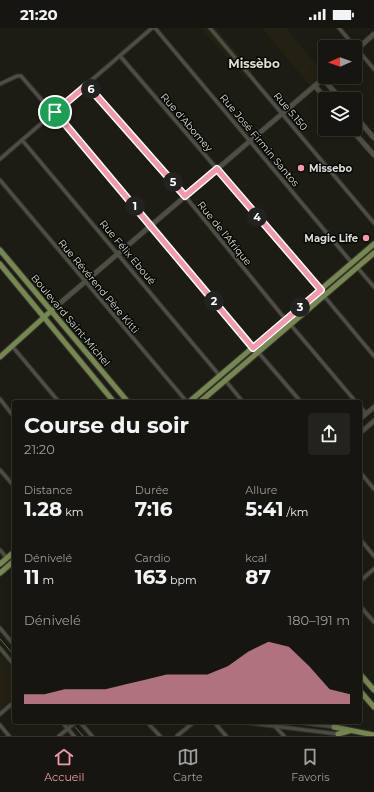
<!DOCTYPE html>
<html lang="fr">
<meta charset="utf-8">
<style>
:root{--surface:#16150f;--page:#23221d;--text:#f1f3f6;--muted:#9e9f9e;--line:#35342f;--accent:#f29aad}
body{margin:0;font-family:Montserrat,sans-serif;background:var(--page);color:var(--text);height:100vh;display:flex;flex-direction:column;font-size:15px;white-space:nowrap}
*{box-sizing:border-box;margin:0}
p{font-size:13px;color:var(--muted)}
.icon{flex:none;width:22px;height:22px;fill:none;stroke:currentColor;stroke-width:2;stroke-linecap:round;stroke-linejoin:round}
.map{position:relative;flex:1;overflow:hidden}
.side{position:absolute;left:12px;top:372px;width:350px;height:324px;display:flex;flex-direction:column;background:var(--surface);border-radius:4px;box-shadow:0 2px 10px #0003,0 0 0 1px var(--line)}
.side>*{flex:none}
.needle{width:26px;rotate:268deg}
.tools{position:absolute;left:318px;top:12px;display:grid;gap:8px}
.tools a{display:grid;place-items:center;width:44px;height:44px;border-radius:4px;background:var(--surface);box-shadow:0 2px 10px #0003,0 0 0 1px var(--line);font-size:20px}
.pin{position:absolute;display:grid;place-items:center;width:34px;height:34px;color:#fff;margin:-17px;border:2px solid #fff;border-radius:50%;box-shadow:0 1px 4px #0007}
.km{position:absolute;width:20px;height:20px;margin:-10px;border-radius:50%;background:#222;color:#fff;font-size:11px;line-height:20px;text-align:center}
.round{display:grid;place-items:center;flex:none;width:42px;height:42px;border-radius:4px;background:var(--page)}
.overview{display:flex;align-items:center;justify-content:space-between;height:68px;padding:0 12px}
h1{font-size:22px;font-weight:700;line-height:30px}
.stats{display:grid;grid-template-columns:repeat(3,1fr);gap:6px;height:68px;padding:4px 12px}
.stats div{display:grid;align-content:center}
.stats b{font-size:20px;font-weight:700}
.stats small{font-size:11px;font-weight:400}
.stats p{font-size:11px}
.chart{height:112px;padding:8px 12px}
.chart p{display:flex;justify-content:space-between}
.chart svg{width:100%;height:72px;margin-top:4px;fill:var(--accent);opacity:.7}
.status{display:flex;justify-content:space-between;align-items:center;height:28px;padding:0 20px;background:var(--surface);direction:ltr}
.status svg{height:11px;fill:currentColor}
.menu{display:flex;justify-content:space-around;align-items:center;height:56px;border-top:1px solid var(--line);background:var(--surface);font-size:11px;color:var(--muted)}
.menu a{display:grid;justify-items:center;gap:2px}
.menu .active{color:var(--accent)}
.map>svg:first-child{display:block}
.built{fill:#222112}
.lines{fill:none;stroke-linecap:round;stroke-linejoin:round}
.stream{stroke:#4e764f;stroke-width:1}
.minor-casing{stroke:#363631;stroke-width:5}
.tertiary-casing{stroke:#363631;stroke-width:6}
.secondary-casing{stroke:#363631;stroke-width:6}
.primary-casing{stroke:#363631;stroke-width:7}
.minor{stroke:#4f4e44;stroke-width:3}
.tertiary{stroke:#4f4e44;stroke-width:4}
.secondary{stroke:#4f4e44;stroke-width:4.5}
.primary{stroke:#778751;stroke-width:5}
.route-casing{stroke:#fff;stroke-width:8}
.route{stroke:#f29aad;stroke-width:5}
.poi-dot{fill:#f29aad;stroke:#070704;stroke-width:1.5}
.labels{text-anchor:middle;stroke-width:3;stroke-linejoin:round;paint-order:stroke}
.street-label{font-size:10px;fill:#ddddd7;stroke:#070704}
.poi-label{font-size:10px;font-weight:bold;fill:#ddddd7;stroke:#070704;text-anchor:start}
.quarter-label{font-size:12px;font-weight:bold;fill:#ddddd1;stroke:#070704}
</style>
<div class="status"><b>21:20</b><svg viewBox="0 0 49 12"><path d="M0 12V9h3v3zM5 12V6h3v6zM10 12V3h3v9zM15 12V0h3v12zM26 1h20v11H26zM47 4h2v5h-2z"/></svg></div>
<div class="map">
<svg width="374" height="708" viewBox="0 0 374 708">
<rect width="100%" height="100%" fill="#1d1c14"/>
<g class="built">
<path d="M201 0H216L253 44 247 52Z"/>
<path d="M262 0H286L324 46 310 58Z"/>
<path d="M0 626 14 641V670L0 682Z"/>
</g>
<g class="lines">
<g class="stream">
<path d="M0 611 14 627"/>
<path d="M75 699 83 708"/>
</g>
<g class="minor-casing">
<g id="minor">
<path d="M155 0 352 235"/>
<path d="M210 0 374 195"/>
<path d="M339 0 374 41"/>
<path d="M120 28 321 262"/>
<path d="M0 56 17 48H21L53 85"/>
<path d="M87 57 185 168 286 292"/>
<path d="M55 84 253 319"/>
<path d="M22 112 220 348"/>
<path d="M0 131 152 0"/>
<path d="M0 152 187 374"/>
<path d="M357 239 374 259"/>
<path d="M324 268 374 328"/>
<path d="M290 296 356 374"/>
<path d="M12 318 59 374"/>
<path d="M258 324 301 374"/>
<path d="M225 352 243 374"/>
<path d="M0 371 14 389"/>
<path d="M360 378 366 386"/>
<path d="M0 442 14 458"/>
<path d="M360 444 374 461"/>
<path d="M360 511 374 528"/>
<path d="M0 522 7 530"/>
<path d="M360 553 374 541"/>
<path d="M360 578 374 594"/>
<path d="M0 600 14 617"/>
<path d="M0 620 14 637"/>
<path d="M0 686 14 674"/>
<path d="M62 694 74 708"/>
<path d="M80 694 92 708"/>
<path d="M147 694 160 708"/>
<path d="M214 694 226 708"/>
<path d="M241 694 338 706"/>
<path d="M271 694 284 708"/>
<path d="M296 694 334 699"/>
<path d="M330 694 334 699"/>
<path d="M0 697 9 708"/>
<path d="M59 708 76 694"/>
<path d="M177 708 194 694"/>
</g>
</g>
<g class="tertiary-casing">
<g id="tertiary">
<path d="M360 391 374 379"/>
<path d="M360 405 374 393"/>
</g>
</g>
<g class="secondary-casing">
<g id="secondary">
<path d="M355 23 374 6"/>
<path d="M323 51 341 71"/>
<path d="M315 58 326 71"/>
<path d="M355 88 374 110"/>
<path d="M351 101 374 127"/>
<path d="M52 282 325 49"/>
</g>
</g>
<g class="primary-casing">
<g id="primary">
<path d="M0 222 128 374"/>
<path d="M0 236 114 374"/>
<path d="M0 329 52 282"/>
<path d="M189 374 374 216"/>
<path d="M200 374 374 225"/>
<path d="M0 536 14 524"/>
<path d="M0 545 14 533"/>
<path d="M360 646 374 662"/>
<path d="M360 663 374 679"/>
<path d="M334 699 374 707"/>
<path d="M338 706 349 703"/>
</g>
</g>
<use href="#minor" class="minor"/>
<use href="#tertiary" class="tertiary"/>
<use href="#secondary" class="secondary"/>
<use href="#primary" class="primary"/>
</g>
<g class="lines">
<g class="route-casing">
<path id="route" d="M87 57 185 168 217 141 321 262 253 320 55 84Z"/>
</g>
<use href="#route" class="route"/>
</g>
<g class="poi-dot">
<circle cx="301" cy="140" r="4"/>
<circle cx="366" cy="210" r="4"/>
</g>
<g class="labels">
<g class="street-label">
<text transform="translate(291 83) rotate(50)" y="4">Rue 5.150</text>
<text transform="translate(187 94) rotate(49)" y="4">Rue d'Abomey</text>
<text transform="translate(260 112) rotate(50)" y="4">Rue José Firmin Santos</text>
<text transform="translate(225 205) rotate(51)" y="4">Rue de l'Afrique</text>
<text transform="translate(128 224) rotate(50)" y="4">Rue Félix Eboué</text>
<text transform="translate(99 258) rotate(50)" y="4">Rue Révérend Père Kitti</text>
<text transform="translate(71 292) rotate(50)" y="4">Boulevard Saint-Michel</text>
</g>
<g class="poi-label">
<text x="309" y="144">Missebo</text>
<text x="358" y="214" text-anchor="end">Magic Life</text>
</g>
<g class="quarter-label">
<text x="254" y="40">Missèbo</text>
</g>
</g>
</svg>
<div class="tools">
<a><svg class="needle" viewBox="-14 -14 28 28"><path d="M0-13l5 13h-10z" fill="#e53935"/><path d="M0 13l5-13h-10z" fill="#9e9f9e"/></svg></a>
<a><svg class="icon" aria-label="layers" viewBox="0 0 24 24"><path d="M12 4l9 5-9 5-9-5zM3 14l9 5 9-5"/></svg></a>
</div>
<div class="pin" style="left:55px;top:84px;background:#1e9e55"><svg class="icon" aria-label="arrive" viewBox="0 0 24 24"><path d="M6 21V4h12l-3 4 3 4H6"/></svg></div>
<b class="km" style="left:135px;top:178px">1</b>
<b class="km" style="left:214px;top:273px">2</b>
<b class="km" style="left:300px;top:279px">3</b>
<b class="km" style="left:257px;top:189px">4</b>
<b class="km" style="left:173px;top:154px">5</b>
<b class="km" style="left:91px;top:61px">6</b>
<section class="side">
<div class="overview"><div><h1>Course du soir</h1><p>21:20</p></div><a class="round"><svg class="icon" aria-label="share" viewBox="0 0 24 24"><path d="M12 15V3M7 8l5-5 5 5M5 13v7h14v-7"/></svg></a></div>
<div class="stats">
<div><p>Distance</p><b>1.28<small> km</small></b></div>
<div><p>Durée</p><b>7:16</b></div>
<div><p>Allure</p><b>5:41<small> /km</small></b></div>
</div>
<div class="stats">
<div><p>Dénivelé</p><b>11<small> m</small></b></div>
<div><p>Cardio</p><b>163<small> bpm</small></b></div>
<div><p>kcal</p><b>87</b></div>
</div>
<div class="chart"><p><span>Dénivelé</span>180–191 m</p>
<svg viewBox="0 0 160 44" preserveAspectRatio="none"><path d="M0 44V38L10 38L20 35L30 35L40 35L50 32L60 29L70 26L80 26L90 26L100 21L110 12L120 6L130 9L140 21L150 35L160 38V44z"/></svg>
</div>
</section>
</div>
<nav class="menu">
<a class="active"><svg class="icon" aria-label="home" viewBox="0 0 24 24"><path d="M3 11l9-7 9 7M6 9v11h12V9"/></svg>Accueil</a>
<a><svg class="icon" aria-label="map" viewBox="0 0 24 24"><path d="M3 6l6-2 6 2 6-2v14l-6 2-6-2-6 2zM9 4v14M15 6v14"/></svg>Carte</a>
<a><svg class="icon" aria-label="saved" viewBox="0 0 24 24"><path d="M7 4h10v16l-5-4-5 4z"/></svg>Favoris</a>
</nav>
